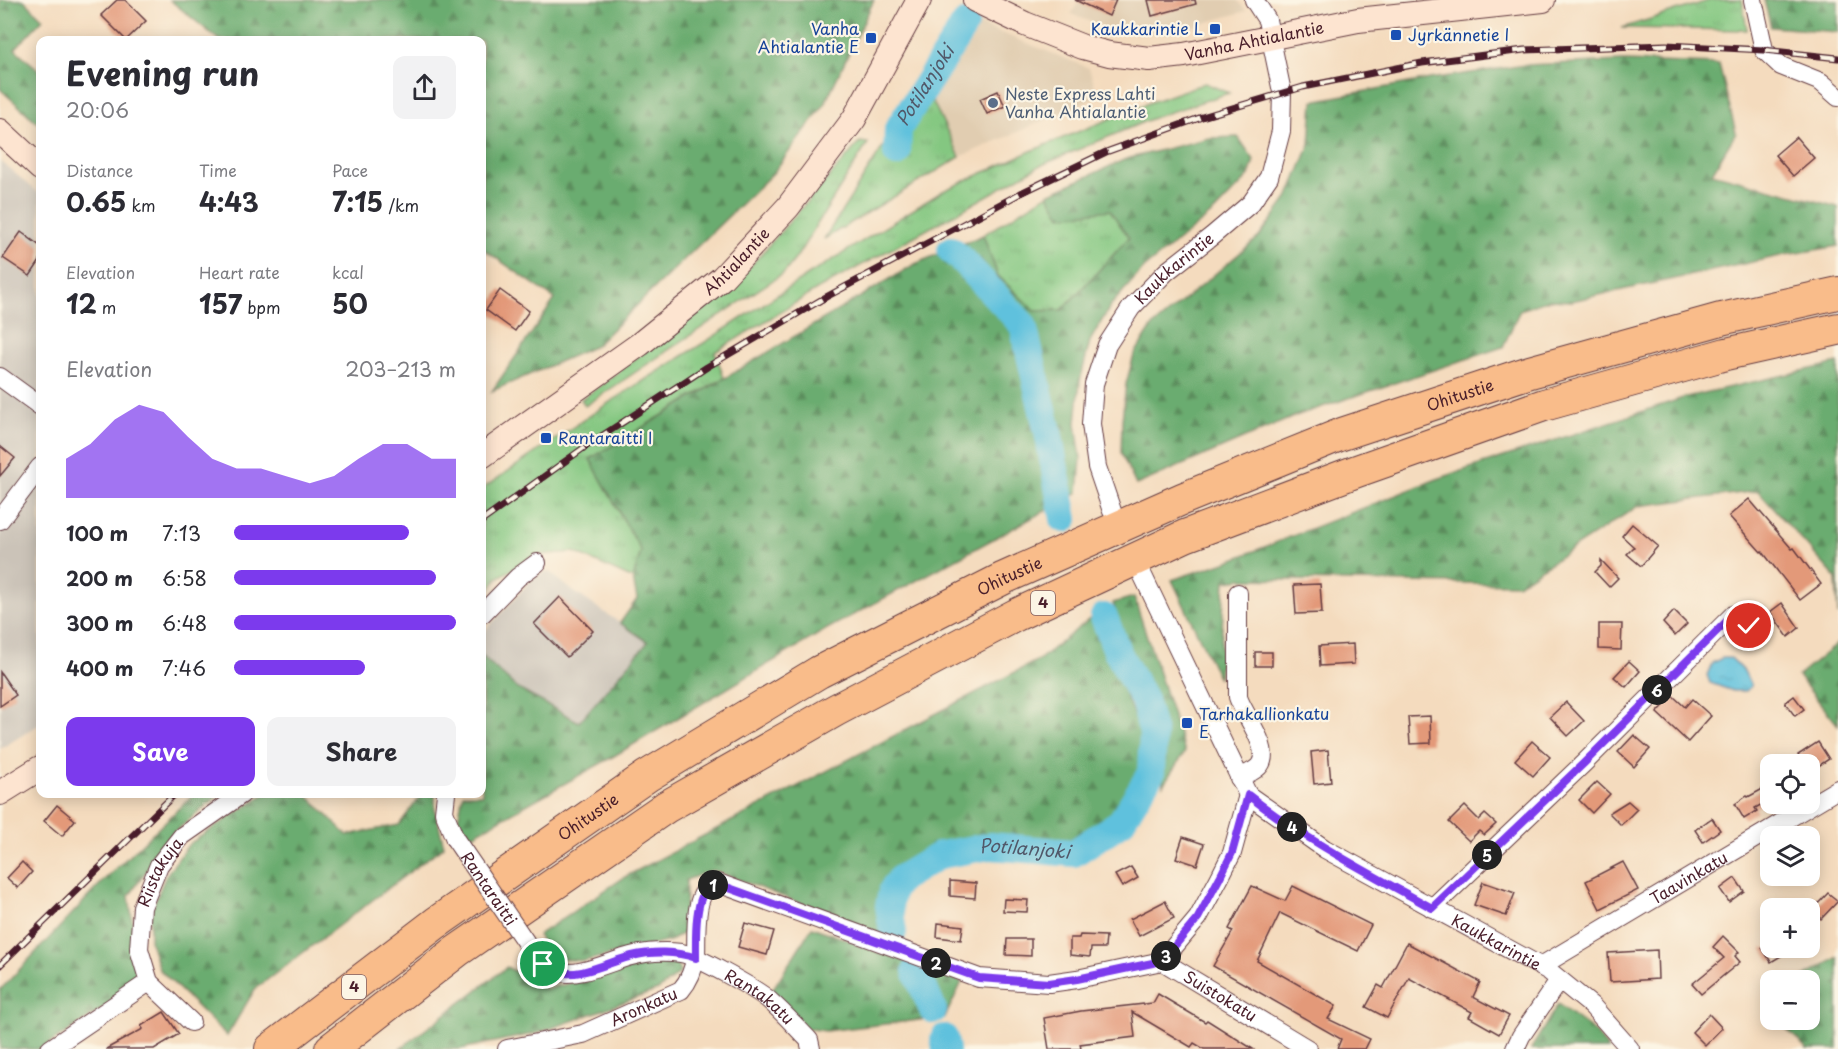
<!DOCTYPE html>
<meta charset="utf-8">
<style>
:root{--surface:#fff;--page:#f2f2f3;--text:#2b2b33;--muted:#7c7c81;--accent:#7c3aed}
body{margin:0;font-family:"Playpen Sans",sans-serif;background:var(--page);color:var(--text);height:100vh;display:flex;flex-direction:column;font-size:22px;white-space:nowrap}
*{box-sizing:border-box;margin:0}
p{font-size:20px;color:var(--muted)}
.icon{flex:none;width:33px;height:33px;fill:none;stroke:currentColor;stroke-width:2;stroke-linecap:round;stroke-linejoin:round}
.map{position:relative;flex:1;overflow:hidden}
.side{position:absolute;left:36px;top:36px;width:450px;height:762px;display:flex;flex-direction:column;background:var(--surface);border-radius:12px;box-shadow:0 3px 15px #0003}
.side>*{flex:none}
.fabs{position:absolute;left:1760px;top:754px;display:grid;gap:12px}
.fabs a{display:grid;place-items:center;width:60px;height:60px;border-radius:12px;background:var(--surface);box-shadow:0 3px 15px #0003;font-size:30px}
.pin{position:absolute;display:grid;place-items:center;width:51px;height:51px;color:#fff;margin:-26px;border:3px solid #fff;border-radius:50%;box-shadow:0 2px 6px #0007}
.km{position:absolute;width:30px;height:30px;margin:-15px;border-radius:50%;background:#222;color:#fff;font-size:16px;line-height:30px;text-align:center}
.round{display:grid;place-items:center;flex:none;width:63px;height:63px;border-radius:12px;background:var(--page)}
.head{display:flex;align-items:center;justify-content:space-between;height:102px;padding:0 30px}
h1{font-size:33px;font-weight:700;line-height:45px}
.stats{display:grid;grid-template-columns:repeat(3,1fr);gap:9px;height:102px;padding:6px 30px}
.stats div{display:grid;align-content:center}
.stats b{font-size:26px;font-weight:700}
.stats small{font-size:16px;font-weight:400}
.stats p{font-size:16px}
.chart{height:168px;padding:12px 30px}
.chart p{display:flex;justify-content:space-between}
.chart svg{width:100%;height:108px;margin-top:6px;fill:var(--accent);opacity:.7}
.action{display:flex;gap:12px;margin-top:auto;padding:12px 30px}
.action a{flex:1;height:69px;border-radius:12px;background:var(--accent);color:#fff;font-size:24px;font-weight:700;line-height:69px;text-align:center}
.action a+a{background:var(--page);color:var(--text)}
ul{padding:0 30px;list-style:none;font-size:20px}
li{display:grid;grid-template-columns:96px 72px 1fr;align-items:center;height:45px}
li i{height:15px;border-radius:8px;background:var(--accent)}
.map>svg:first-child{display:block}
.built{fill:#e1cdb1}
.industrial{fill:#cbc3b8;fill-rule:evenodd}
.grass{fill:url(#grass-tufts);stroke:#677356;stroke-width:1.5}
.forest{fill:url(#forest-firs);stroke:#5a664d;stroke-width:1.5}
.water{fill:url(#water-ripples);stroke:#547084;stroke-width:1.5}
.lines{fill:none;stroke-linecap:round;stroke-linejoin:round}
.river{stroke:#5fc1dd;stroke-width:28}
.building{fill:#e39979}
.street-casing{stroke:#643b41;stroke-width:20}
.secondary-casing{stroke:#643b41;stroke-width:26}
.highway-casing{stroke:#643b41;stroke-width:34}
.street{stroke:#fff;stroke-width:18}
.secondary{stroke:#fde4d0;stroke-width:24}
.highway{stroke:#f9bc8a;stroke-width:32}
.rail-casing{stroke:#4a1f2b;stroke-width:7}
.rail{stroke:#fcf5e5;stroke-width:4.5;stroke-dasharray:14;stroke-linecap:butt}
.street-bridge-casing{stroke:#643b41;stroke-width:20;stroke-linecap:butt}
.street-bridge{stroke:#fff;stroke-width:18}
.route-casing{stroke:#fff;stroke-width:12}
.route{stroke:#7c3aed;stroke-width:8}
.transit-dot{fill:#1a4fb4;stroke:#fcf5e5;stroke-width:2}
.service-dot{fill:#5c6f8a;stroke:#fcf5e5;stroke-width:2}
.labels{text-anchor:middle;stroke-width:4.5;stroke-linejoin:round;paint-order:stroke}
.shield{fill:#fcf5e5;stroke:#7f5f63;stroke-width:1.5}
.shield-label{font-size:15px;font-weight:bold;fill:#4a1f2b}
.transit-label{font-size:16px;fill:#164399;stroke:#fcf5e5;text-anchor:start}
.street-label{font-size:16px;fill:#4a1f2b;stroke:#fcf5e5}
.service-label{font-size:16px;fill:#4e5e75;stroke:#fcf5e5;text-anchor:start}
.water-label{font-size:18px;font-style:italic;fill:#515869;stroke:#fcf5e5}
</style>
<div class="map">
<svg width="1838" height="1049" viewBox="0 0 1838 1049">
<defs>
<pattern id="grass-tufts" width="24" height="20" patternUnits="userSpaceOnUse" patternTransform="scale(1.5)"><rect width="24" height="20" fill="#84c781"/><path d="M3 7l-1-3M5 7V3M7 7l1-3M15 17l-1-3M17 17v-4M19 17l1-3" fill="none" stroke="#74aa70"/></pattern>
<pattern id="forest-firs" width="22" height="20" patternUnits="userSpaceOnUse" patternTransform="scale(1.5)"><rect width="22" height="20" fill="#6bac6f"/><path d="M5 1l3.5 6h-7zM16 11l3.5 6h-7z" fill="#5a8b5b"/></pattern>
<pattern id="water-ripples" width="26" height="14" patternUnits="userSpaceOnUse" patternTransform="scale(1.5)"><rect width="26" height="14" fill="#5fc1dd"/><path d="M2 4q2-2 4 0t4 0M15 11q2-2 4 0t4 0" fill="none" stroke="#54a5be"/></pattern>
</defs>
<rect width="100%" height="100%" fill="#fcf5e5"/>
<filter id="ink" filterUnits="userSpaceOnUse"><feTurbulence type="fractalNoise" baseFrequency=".0167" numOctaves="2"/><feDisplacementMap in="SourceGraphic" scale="12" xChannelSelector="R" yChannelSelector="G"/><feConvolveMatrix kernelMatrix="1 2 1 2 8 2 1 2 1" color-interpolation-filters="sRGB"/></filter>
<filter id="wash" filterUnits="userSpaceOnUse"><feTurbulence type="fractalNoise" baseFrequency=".008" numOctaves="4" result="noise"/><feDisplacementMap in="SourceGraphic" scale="24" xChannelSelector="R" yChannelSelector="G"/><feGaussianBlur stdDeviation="1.35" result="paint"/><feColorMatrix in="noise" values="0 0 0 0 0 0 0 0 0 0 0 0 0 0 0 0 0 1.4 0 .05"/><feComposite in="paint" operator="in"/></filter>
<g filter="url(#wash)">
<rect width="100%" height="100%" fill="#f4dbbe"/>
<g class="built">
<path d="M1080 0H1237L1246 11 1170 33 1143 34 1111 30 1071 14Z"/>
<path d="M971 21 1089 68 1098 97 960 157 927 90Z"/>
</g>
<g class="industrial">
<path d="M0 161 40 194V724L0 749Z"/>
<path d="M548 571 573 591 648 642 579 722 518 689 482 656V634L534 577ZM560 598 593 630 567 656 534 624Z"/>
</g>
<g class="grass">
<path d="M1711 0H1742L1747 30 1622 28Z"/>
<path d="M1205 83 1229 93 1158 116 1037 167 957 213 818 289 715 352 724 378 590 459 641 551 633 579 574 552 537 555 497 578 482 603V489L616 398 710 339 808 275 943 191 1031 151 1151 102Z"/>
<path d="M930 96 960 157 824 239 888 139Z"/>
<path d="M860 142 868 143 796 258 785 272 585 406 581 399 602 385 747 270Z"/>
<path d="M1048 194 1061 215 1110 209 1129 238 1062 310 1035 311 998 276 983 235Z"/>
</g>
<g class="forest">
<path d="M0 0H24L43 19 15 49 40 71V125L0 89Z"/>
<path d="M170 0H874L824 105 773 173 595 346 492 391 555 299 482 248V40H219Z"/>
<path d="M1764 0H1838V32L1771 27Z"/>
<path d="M1623 61 1719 64 1736 133 1712 173 1838 207V246L1785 255 1571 301 1549 300 1520 310 1503 347 1298 415 1136 485 1121 453 1122 420 1126 384 1134 355 1152 327 1259 237 1289 196 1310 144 1313 101 1430 79 1525 65Z"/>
<path d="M1238 137 1254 160 1249 176 1214 212 1144 268 1111 305 1090 341 1080 381 1076 423 1081 459 1078 493 827 629 614 756 469 837 458 819 463 794H482V656L518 689 579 722 648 642 620 623 637 599 633 579 641 551 590 459 915 264 983 235 998 276 1035 311 1062 310 1129 238 1110 210 1061 216 1048 194 1126 159 1209 138Z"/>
<path d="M1838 363V616L1836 578 1758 491 1638 506 1518 584 1242 579 1225 581 1219 679 1172 580 1234 559 1437 479 1686 397Z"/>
<path d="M1134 597 1185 752 1163 785 1161 719 1127 646 1113 603Z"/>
<path d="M1092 617 1144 739 1140 772 1114 812 1066 842 986 834 934 848 880 887 886 936 713 870 686 880 685 932 670 941 584 961 551 958 538 935 625 877 1040 659Z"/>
<path d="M1838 643V725L1798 676Z"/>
<path d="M194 794H220L170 836 129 896 135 939 137 987 41 1049H0V990L105 879Z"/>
<path d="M265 794H306L347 835 399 825 422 794H435V809L444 846 255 989 227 1036 159 969 150 942V913L166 875 189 844Z"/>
<path d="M812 927 962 982 945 1017 825 1031 806 1028 771 992Z"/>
<path d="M1838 957V1049H1807L1778 1020H1809V981H1797Z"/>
<path d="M663 961H676L680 973 658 990 538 1033 460 1049H400L507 967 545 989Z"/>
<path d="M1558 1004 1595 1032 1608 1049H1531Z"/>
</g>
<path class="water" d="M1722 658H1731L1744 671 1751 686 1746 691H1733L1710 683 1707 675 1712 663Z"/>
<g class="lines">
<g class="river">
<path id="s1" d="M897 153 898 129 965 24"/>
<path d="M951 250 964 262 1023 325 1048 432 1064 519"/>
<path id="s2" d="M893 932 889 906 892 891 900 879 940 855 990 846 1074 853 1121 822 1151 773 1153 733 1144 700 1117 651 1104 617"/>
<path d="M916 971 933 1010"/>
<path d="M944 1038 946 1049"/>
</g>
</g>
<g id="blocks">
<g class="building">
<path d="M117 0H125L146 21 126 40 101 15Z"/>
<path d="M1075 0H1116L1109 16Z"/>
<path d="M1148 0H1195L1196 4 1152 16Z"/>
<path d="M998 91 1005 106 987 114 980 99Z"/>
<path d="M1796 137 1814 158 1793 176 1775 155Z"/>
<path d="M21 232 40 246V261L30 276 3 258Z"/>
<path d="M500 290 529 311 515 331 486 310Z"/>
<path d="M0 446 15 458 0 476Z"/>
<path d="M1749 499 1792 549 1794 548 1821 584 1800 600 1762 551 1761 552 1729 516Z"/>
<path d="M1632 524 1658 546 1641 566 1627 554 1634 547 1622 536Z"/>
<path d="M1601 560 1618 578 1609 587 1595 572 1601 566Z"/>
<path d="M1320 584 1322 613 1296 614 1294 585Z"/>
<path d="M560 597 593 631 567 657 534 624Z"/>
<path d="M1782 603 1799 628 1788 637 1770 612Z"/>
<path d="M1674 611 1687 624 1675 636 1663 623Z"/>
<path d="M1599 624H1622L1621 650 1599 649Z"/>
<path d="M1353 644 1354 664 1320 666 1319 646Z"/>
<rect x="1255" y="652" width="17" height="14"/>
<path d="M1629 661 1640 671 1626 687 1614 677Z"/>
<path d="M0 672 16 695 0 706Z"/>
<path d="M1673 696 1685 707 1692 699 1711 716 1688 742 1657 713Z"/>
<path d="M1794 696 1804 709 1795 716 1785 703Z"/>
<path d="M1566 702 1584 721 1568 736 1550 717Z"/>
<path d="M1430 716 1431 743 1410 744 1408 717Z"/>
<path d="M1634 735 1650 749 1634 767 1618 752Z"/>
<path d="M1532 741 1550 757 1533 776 1515 760Z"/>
<path d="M1818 742 1829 759 1809 772V765H1805L1798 755Z"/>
<path d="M1328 750 1331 782 1314 784 1311 752Z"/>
<path d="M1597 782 1610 794 1592 813 1579 800Z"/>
<path d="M1770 785V800L1755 808 1757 811 1744 819 1735 804 1747 796 1748 797Z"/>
<path d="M1628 801 1637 809 1621 825 1609 813Z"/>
<path d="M57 805 75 820 62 836 44 821Z"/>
<path d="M1465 806 1479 820 1485 814 1496 824 1484 835 1479 831 1469 841 1449 822Z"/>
<path d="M1712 818 1720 830 1703 842 1695 830Z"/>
<path d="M1183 837 1204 844 1197 865 1176 858Z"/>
<path d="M22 862 32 872 18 888 7 878Z"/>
<path d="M1623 862 1638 890 1600 909 1586 881Z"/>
<path d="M1131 867 1138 878 1122 887 1115 875Z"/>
<path d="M1735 878 1744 891 1729 902 1720 889Z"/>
<path d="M950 881 976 883 975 898 950 896Z"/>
<path d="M1483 882 1515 893 1506 916 1474 905Z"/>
<path d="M1252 886 1285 901 1293 886 1371 925 1358 951 1280 913 1257 961 1336 1006 1328 1019 1370 1039 1365 1049H1337L1341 1039 1213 966 1233 931 1229 929Z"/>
<path d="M1828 893 1838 901 1821 919 1812 910Z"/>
<path d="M1004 899 1028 900 1027 912 1003 911Z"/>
<path d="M1165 901 1174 918 1139 936 1130 919Z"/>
<path d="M745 923 774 931 767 955 738 947Z"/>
<path d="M938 923 963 926 961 940 937 937Z"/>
<path d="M1080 935 1106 936 1105 948H1091L1090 957 1070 955V938H1079Z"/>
<path d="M1723 936 1739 952 1735 956 1740 962 1701 994 1692 984 1724 958 1713 947Z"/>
<path d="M1007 939H1031V956L1006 955Z"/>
<path d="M1407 943 1480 982 1473 997 1509 1016 1499 1034 1469 1017 1472 1012 1409 978 1387 1018 1366 1007 1378 985 1383 988Z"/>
<path d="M1762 948H1794L1771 962Z"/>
<path d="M1657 950 1658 979 1610 982 1608 953Z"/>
<path d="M1158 994 1205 1022 1207 1020 1253 1049H1204L1194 1043 1191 1047 1132 1012 1135 1037 1080 1044 1081 1049H1049L1044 1018 1081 1011 1153 1003Z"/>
<path d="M164 1012 179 1034 154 1049H106L143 1029 141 1026Z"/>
<path d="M1709 1014 1722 1028 1705 1045 1692 1032Z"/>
</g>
</g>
</g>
<g filter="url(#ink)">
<use href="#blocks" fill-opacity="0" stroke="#643b41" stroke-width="1.5"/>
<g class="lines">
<g class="street-casing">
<g id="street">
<path d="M1753 0 1764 50 1781 66 1821 82 1838 97"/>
<path d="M0 377 40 406"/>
<path id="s3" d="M1112 511 1097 467 1091 424 1094 384 1107 345 1131 308 1166 272 1212 236 1251 203 1269 177 1281 131 1282 92 1267 20 1254 0"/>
<path d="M0 520 40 467"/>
<path id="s4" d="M1143 576 1248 795 1325 849 1549 971 1592 1006 1630 1049"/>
<path d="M1238 593V697C1243 714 1272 748 1260 765 1256 771 1246 774 1239 778"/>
<path d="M482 614 518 577 537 563"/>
<path d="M446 794 444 812 455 839"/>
<path d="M1432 908 1584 763 1733 615 1749 626"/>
<path id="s5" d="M529 947C537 957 544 967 556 971 577 979 611 961 631 956 646 952 666 951 681 953 695 955 760 991 770 1001 784 1013 796 1027 809 1040L811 1049"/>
<path id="s6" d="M1162 961 1308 1049"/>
<path id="s7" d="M1541 966 1838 789"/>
<path id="s8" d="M191 1022 149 982 139 949 142 907 159 865 182 836 242 794"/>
<path d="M50 1049 149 982"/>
<path id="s9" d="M507 1049 583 1034 681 990C689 981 694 968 696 955 697 939 693 897 709 887 712 885 715 885 718 883L979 978 1049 983 1077 979 1162 961 1198 918 1220 877 1232 853 1248 795"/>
<path d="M1515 1049 1521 1036 1559 980"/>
</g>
</g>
<g class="secondary-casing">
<g id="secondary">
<path id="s10" d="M975 0 1025 24 1083 47 1109 54 1149 59 1184 55 1358 20 1543 0"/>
<path d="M0 131 40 168"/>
<path id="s11" d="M482 456 640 344 722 278 788 207 854 119 919 0"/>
<path d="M0 793 40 768"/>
</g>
</g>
<g class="highway-casing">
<g id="highway">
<path id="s12" d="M271 1049 436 923 647 776 819 672 1004 578 1182 499 1342 434 1530 372 1721 319 1838 293"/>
<path d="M331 1049 457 951 666 807 836 710 1016 615 1185 536 1357 471 1544 405 1726 354 1838 329"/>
</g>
</g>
<use href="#street" class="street"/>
<use href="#secondary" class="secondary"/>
<use href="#highway" class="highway"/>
<g class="rail-casing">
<g id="rail">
<path d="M482 521 585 447 707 367 826 297 1021 193 1106 152 1202 117 1303 87 1422 63 1524 50 1666 45 1764 50 1838 58"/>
<path d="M0 965 175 794"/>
</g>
</g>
<use href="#rail" class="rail"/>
<g class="street-bridge-casing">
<g id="street-bridge">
<path id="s13" d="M455 839 529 947"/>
</g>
</g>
<use href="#street-bridge" class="street-bridge"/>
</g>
</g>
<g class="lines" filter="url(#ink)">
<g class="route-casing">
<path id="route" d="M543 964C547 967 551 970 555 971 577 980 611 961 632 956 652 951 676 951 696 958 696 941 694 897 709 887 711 885 715 885 718 884L979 978 1049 983 1077 979 1162 961 1198 918 1220 877 1232 853 1248 795C1305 840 1369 873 1432 908L1584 763 1733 615 1749 626"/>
</g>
<use href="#route" class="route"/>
</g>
<g class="transit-dot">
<rect x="1209" y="23" width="12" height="12" rx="3"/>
<rect x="1390" y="29" width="12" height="12" rx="3"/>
<rect x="865" y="32" width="12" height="12" rx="3"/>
<rect x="540" y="432" width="12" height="12" rx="3"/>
<rect x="1181" y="717" width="12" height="12" rx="3"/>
</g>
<circle class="service-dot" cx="993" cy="103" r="6"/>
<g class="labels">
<g class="shield">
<rect x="1031" y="591" width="24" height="24" rx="4.5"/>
<rect x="342" y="975" width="24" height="24" rx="4.5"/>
</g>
<g class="shield-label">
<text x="1043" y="608">4</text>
<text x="354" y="992">4</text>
</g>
<g class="transit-label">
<text x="859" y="35" text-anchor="end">Vanha<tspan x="859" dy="18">Ahtialantie E</tspan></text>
<text x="1203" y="35" text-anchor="end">Kaukkarintie L</text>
<text x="1408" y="41">Jyrkännetie I</text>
<text x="558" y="444">Rantaraitti I</text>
<text x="1199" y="720">Tarhakallionkatu<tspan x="1199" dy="18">E</tspan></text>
</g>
<g class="street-label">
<text dy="6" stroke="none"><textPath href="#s10" startOffset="292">Vanha Ahtialantie</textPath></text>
<text dy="6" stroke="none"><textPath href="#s11" startOffset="321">Ahtialantie</textPath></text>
<text dy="6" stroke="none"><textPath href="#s3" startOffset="274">Kaukkarintie</textPath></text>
<text dy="6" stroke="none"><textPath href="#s12" startOffset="1365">Ohitustie</textPath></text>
<text dy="6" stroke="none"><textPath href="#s12" startOffset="879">Ohitustie</textPath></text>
<text dy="6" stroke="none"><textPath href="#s12" startOffset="393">Ohitustie</textPath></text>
<text dy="6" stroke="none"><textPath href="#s8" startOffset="174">Riistakuja</textPath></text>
<text dy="6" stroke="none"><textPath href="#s7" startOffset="172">Taavinkatu</textPath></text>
<text dy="6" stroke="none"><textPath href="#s13" startOffset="60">Rantaraitti</textPath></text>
<text dy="6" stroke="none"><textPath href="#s4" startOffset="532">Kaukkarintie</textPath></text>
<text dy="6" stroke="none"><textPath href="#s6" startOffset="68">Suistokatu</textPath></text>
<text dy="6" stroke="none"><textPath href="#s5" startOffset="255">Rantakatu</textPath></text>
<text dy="6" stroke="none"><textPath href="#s9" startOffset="144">Aronkatu</textPath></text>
</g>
<g class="service-label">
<text x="1005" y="100">Neste Express Lahti<tspan x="1005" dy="18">Vanha Ahtialantie</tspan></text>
</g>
<g class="water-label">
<text dy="6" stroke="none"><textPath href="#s1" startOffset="75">Potilanjoki</textPath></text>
<text dy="6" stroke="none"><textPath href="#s2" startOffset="188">Potilanjoki</textPath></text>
</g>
</g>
</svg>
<div class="fabs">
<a><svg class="icon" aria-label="locate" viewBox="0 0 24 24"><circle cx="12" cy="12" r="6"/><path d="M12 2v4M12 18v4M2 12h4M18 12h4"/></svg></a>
<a><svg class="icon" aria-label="layers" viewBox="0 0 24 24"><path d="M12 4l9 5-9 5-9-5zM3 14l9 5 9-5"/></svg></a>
<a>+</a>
<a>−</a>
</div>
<div class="pin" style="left:543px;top:964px;background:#1e9e55"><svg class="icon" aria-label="arrive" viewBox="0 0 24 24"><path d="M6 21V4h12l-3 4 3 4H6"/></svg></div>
<div class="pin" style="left:1749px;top:626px;background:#d93025"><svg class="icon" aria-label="check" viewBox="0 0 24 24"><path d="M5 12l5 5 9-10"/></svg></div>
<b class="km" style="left:713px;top:885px">1</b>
<b class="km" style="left:936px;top:963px">2</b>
<b class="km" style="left:1166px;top:956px">3</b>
<b class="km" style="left:1292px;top:827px">4</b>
<b class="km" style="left:1487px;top:855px">5</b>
<b class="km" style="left:1657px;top:690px">6</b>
<section class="side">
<div class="head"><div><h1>Evening run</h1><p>20:06</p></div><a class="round"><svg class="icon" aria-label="share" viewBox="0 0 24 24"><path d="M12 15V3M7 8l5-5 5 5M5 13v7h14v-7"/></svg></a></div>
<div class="stats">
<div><p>Distance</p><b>0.65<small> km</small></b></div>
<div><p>Time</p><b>4:43</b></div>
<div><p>Pace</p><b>7:15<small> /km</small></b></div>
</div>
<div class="stats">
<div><p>Elevation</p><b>12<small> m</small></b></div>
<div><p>Heart rate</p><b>157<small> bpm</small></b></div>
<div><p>kcal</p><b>50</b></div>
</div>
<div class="chart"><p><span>Elevation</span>203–213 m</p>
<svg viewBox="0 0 160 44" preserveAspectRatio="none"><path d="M0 44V28L10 22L20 12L30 6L40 9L50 19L60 28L70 32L80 32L90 35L100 38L110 35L120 28L130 22L140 22L150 28L160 28V44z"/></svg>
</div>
<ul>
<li><b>100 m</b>7:13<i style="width:79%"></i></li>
<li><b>200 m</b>6:58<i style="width:91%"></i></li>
<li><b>300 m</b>6:48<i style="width:100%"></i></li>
<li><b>400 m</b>7:46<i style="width:59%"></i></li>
</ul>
<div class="action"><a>Save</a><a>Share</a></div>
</section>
</div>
